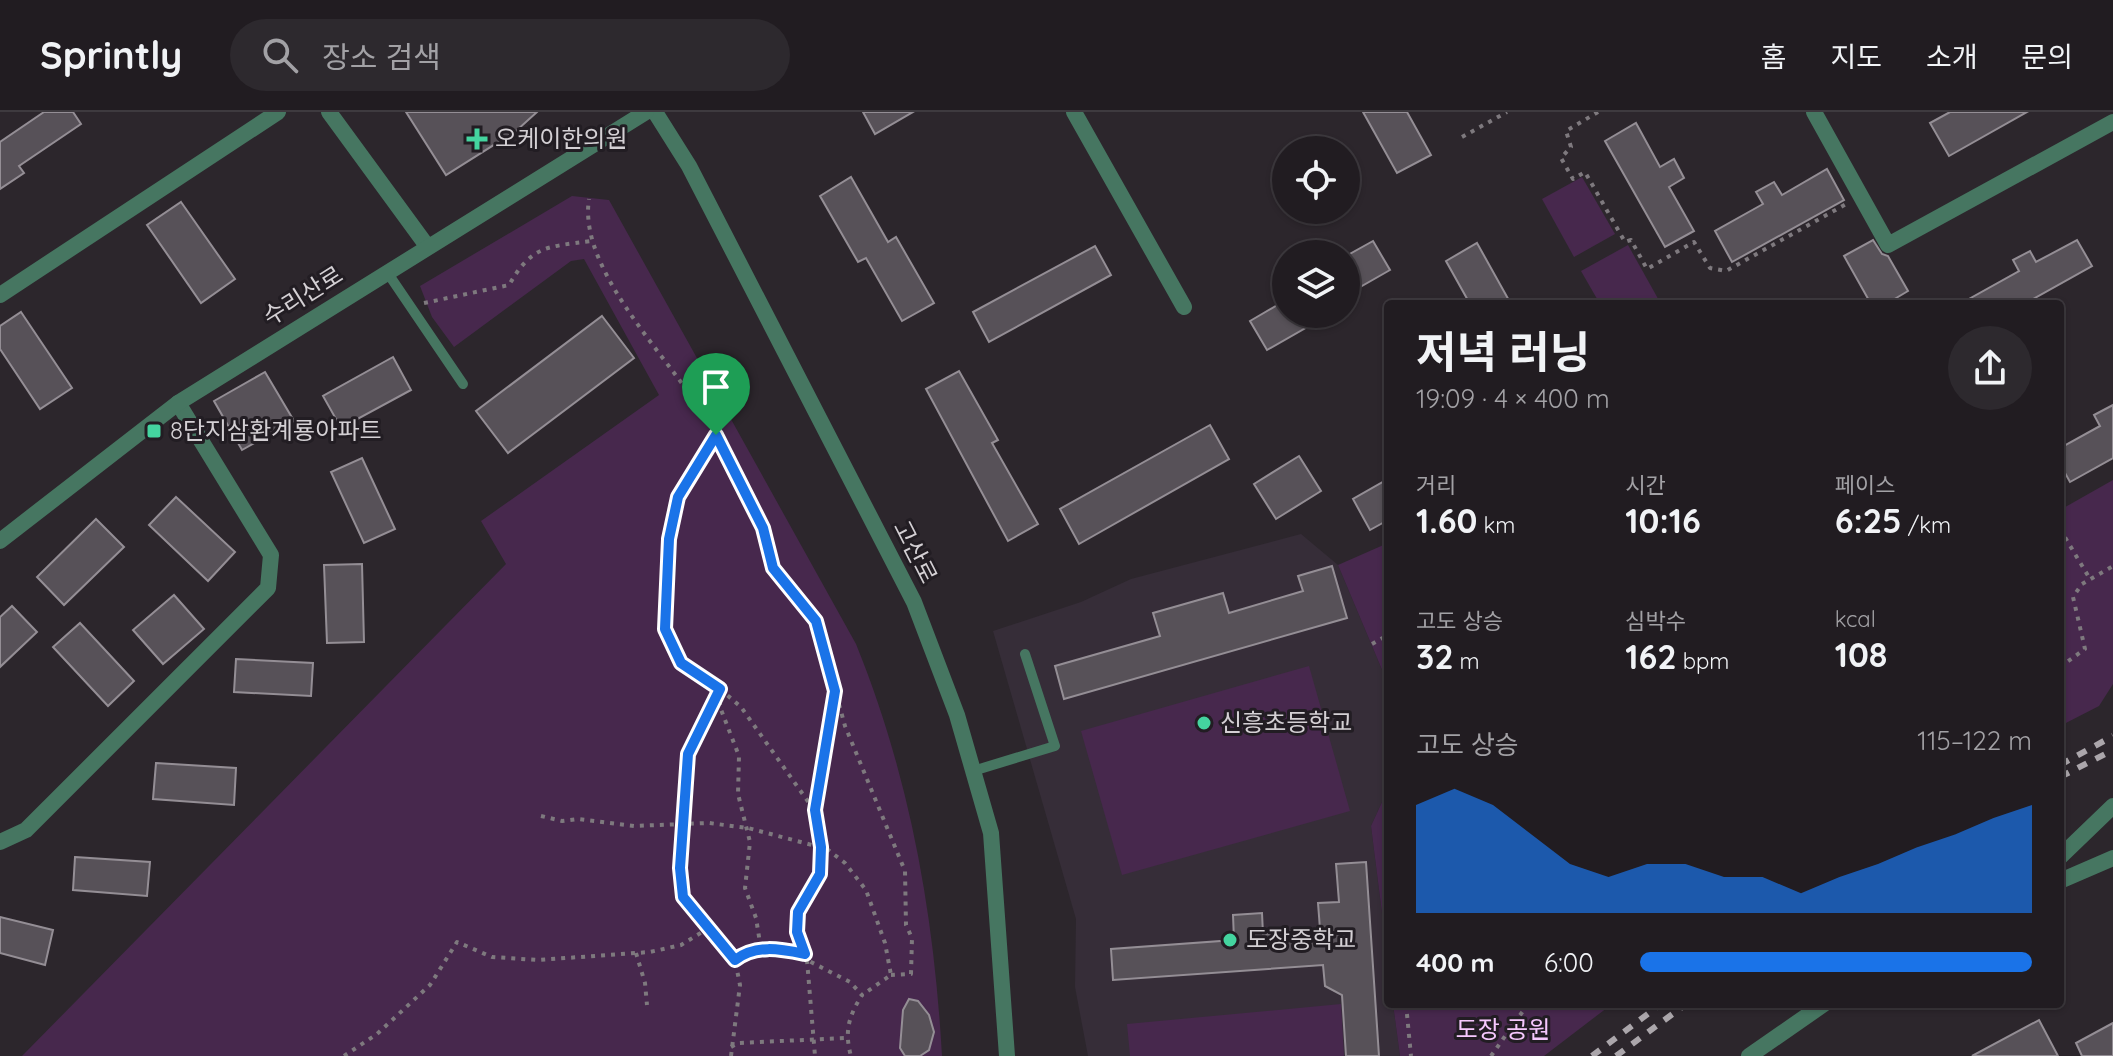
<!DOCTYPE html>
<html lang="ko">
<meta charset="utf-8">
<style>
:root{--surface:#211c21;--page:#2d292e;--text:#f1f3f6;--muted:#a2a1a5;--line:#3e3a3f;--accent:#1a73e8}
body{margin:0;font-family:Quicksand,"Noto Sans KR",sans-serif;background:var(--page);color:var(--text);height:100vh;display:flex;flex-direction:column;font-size:30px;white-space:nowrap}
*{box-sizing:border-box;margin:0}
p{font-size:26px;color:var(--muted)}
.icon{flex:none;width:44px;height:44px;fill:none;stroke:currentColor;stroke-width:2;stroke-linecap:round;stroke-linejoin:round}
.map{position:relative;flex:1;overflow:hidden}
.details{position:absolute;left:1384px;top:188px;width:680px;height:708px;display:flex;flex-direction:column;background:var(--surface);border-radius:8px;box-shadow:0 2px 6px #0004,0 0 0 2px var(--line)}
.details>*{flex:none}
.tools{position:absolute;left:1272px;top:24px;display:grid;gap:16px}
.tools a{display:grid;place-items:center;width:88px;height:88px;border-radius:50%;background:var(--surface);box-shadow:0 2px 6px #0004,0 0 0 2px var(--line);font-size:40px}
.pin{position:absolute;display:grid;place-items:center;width:68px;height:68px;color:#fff;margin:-82px -34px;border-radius:50% 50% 50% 0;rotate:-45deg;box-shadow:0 0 8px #0007}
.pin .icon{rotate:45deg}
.round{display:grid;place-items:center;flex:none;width:84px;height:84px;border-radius:42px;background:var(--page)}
.headline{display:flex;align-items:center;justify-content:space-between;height:136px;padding:0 32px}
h1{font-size:44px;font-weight:700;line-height:60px}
.metrics{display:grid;grid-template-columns:repeat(3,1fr);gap:12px;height:136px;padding:8px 32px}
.metrics div{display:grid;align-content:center}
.metrics b{font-size:34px;font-weight:700}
.metrics small{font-size:22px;font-weight:400}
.metrics p{font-size:22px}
.chart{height:224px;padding:16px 32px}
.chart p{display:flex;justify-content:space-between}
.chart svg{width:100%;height:144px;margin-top:8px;fill:var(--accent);opacity:.7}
ul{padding:0 32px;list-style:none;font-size:26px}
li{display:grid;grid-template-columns:128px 96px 1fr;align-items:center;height:60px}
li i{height:20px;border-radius:10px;background:var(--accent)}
header{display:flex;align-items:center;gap:48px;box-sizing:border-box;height:112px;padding:0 40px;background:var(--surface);border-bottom:2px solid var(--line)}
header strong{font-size:38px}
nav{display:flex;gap:44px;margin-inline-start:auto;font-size:28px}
.search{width:560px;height:72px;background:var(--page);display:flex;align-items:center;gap:20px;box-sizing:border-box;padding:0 28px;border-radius:44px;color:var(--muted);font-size:30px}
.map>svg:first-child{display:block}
.built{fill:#362d38}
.green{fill:#47284d}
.building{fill:#575158;stroke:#948e95;stroke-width:2}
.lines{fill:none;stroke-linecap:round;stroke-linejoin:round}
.path{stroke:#7e797e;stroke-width:4;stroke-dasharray:4 6;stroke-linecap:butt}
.service{stroke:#467661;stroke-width:10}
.minor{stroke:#467661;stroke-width:16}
.tertiary{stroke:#467661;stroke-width:16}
.rail{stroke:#aba6ab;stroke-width:6;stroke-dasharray:10 10;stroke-linecap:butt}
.route-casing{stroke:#fff;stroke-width:16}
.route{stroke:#1a73e8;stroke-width:10}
.poi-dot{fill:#44d49f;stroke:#221d23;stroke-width:3}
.labels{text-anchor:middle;stroke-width:6;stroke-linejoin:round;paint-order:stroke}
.poi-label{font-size:24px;fill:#d4d0d4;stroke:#221d23;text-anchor:start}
.street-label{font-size:24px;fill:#d4d0d4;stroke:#221d23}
.park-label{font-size:24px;fill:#f6c8fe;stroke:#221d23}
</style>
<header>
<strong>Sprintly</strong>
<div class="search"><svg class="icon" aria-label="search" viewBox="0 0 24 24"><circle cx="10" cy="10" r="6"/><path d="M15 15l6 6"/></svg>장소 검색</div>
<nav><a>홈</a><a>지도</a><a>소개</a><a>문의</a></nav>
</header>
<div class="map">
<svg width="2113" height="944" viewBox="0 0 2113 944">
<rect width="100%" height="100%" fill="#2c262c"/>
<path class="built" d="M1301 422 1338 453 1388 572V677L1371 714 1388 849V892H1393L1400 944H1088L1075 875 1076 807 993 519 1081 490 1131 467Z"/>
<g class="green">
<path d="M1582 65 1615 122 1574 145 1542 87Z"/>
<path d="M572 84 609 88 856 532C910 665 934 802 942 944H22L506 452 481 409 659 283 584 147 571 149 454 235 432 205 420 174Z"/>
<path d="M1628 133 1661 192H1600L1581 159Z"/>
<path d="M2113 368V572L2099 594 2060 614V398Z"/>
<path d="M1388 431V572L1338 453Z"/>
<path d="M1309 554 1350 699 1122 763 1081 619Z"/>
<path d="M1388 677V849L1371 714Z"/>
<path d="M1341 892 1344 944H1130L1127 912Z"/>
<path d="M1393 892H1612L1544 944H1400Z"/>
</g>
<g class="building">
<path d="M44 0H73L81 12 19 54 24 61 0 77V30Z"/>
<path d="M406 0H537L516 19 446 63Z"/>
<path d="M863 0H913L875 22Z"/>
<path d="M1363 0H1407L1431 43 1397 61Z"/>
<path d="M1950 0H2027L1949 44 1930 11Z"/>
<path d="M1636 11 1660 55 1674 47 1684 66 1669 75 1694 119 1665 135 1605 29Z"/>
<path d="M1827 57 1844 88 1732 150 1715 119 1763 92 1756 80 1774 70 1782 83Z"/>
<path d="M851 65 888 130 896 125 934 191 902 209 866 146 858 150 820 84Z"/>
<path d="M181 90 235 167 201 191 147 113Z"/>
<path d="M1873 128 1882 142 1888 144 1908 179 1886 192H1871L1844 144Z"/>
<path d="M2077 128 2092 154 2024 192H1960L2019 159 2013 148 2030 139 2036 150Z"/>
<path d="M1373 129 1390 158 1346 183V144Z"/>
<path d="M1477 131 1511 192H1470L1446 149Z"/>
<path d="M1095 134 1111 163 989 230 973 200Z"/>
<path d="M1286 188V202H1330L1267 238 1250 209Z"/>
<path d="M21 200 72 276 40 297 0 237V214Z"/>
<path d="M602 204 634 246 508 341 476 299Z"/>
<path d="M393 245 411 278 341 316 323 284Z"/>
<path d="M959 259 998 328 992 331 1038 412 1008 429 926 277Z"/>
<path d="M265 260 294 309 242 338 214 289Z"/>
<path d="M2113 293V346L2070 370 2060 352V336L2100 314 2094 303Z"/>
<path d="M1210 313 1229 347 1079 432 1060 397Z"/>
<path d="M1299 344 1321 379 1276 407 1254 372Z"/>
<path d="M362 346 395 417 364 431 331 360Z"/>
<path d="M1388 367V408L1370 418 1353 387Z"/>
<path d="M176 385 235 440 208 469 149 413Z"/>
<path d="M96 407 124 435 64 493 37 465Z"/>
<path d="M362 452 364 530 327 531 324 453Z"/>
<path d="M1332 454 1347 506 1064 587 1055 554 1160 524 1153 501 1223 481 1229 501 1303 479 1298 464Z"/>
<path d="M174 483 204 517 163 552 133 518Z"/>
<path d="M12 494 37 520 0 555V505Z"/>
<path d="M80 511 134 569 108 594 53 535Z"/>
<path d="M236 547 313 551 311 584 234 580Z"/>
<path d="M156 651 236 656 234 693 153 687Z"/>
<path d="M75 745 150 750 147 784 73 778Z"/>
<path d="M1366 750 1379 944H1346L1342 883 1325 874 1323 853 1113 868 1111 837 1234 828 1233 803 1262 801 1263 822 1320 817 1318 791 1339 790 1336 752Z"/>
<path d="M0 805 53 818 45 853 0 841Z"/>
<path d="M909 887 918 889 929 903 934 920 929 938 920 944H905L900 936 903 898Z"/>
<path d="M2039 908 2058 944H1972Z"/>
<path d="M2113 911V944H2082L2076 931Z"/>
</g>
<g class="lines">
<g class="path">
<path d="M1598 0 1566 19 1571 35 1561 46 1573 67 1585 60 1625 130 1631 128 1647 157 1694 130 1710 156 1726 159 1848 91"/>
<path d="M1462 25 1507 0"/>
<path d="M424 191 509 173C532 133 547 135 591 129"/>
<path d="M716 323 763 416 773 456 816 509 845 614 905 759 906 813 912 826 911 862 891 863"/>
<path d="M2060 417 2090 467"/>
<path d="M1372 532 1388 523"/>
<path d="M2060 555 2085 537 2073 485 2082 472 2113 454"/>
<path d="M720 577 741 595 814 698"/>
<path d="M720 579V595L739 644 738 682 750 730 745 776 756 806 761 837"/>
<path d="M541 704 562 709 578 707 634 714 709 711 748 716 827 737 845 751 866 778 885 831 891 863 862 883"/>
<path d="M708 817 735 848"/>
<path d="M636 841 645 871 647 893"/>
<path d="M805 842C787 791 810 802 820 762 825 741 815 720 815 700 815 662 828 620 835 582"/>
<path d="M807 848 815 944"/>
<path d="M1406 892 1411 944"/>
<path d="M731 935 738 931 846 926"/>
<path d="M344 944 377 922 430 873 457 830 492 845 538 848 650 840 681 833 707 817 683 785V680L688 642 720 577 681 551 665 517 669 427 678 385 716 323C683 258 577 164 589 87"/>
<path d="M731 944 740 873 735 848C757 832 780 837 805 842L807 848 850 870 862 883C849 904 844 919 851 944"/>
<path d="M1491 944 1528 892"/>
</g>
<g class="service">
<path d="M387 160 463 272"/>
<path d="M973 659 1055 634 1025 542"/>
</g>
<g class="minor">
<path d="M329 0 427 134"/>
<path d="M1074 0 1184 195"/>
<path d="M1814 0 1888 133 2113 10"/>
<path d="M0 183 278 0"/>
<path d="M0 730 26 718 268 476 271 443 178 291"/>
</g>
<g class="tertiary">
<path d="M655 0 689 54 914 490 957 603 991 721 1007 944"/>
<path d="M0 429 178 291 646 0"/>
<path d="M2060 745 2113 694"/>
<path d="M2060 769 2113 746"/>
<path d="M1749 944 1824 892"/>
</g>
<g class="rail">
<path d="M2060 653 2113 624"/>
<path d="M2060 665 2113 638"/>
<path d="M1592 944 1661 892"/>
<path d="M1616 944 1686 892"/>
</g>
</g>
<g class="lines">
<g class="route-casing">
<path id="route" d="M716 323 763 416 773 456 816 509 835 579 815 698 821 735 820 762 798 800 797 820 805 842C780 837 756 832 735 848L683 785 680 756 688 642 720 577 681 551 665 517 669 427 678 385Z"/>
</g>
<use href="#route" class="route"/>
</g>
<g class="poi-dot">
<path d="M473 15h8v8h8v8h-8v8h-8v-8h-8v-8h8z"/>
<rect x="146" y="311" width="16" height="16" rx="4"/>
<circle cx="1204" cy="611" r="8"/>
<circle cx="1230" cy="828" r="8"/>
</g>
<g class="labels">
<g class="poi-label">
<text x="495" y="35">오케이한의원</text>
<text x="170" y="327">8단지삼환계룡아파트</text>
<text x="1220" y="619">신흥초등학교</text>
<text x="1246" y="836">도장중학교</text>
</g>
<g class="street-label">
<text transform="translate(303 184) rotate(-32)" y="8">수리산로</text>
<text transform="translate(915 440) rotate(63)" y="8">고산로</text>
</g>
<g class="park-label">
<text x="1503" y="926">도장 공원</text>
</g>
</g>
</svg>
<div class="tools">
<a><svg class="icon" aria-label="locate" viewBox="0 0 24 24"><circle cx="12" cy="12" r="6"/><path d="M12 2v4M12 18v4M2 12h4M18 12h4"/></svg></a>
<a><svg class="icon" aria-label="layers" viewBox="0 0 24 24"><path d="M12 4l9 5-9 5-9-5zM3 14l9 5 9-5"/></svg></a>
</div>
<div class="pin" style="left:716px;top:323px;background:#1e9e55"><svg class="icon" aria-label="arrive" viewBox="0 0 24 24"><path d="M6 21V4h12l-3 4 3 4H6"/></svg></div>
<section class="details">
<div class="headline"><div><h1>저녁 러닝</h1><p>19:09 · 4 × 400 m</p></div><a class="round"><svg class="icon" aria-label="share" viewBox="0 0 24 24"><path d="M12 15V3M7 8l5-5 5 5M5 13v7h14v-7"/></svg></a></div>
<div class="metrics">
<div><p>거리</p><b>1.60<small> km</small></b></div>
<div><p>시간</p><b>10:16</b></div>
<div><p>페이스</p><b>6:25<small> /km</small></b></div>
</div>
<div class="metrics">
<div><p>고도 상승</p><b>32<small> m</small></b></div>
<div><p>심박수</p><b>162<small> bpm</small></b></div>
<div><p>kcal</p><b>108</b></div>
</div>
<div class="chart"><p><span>고도 상승</span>115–122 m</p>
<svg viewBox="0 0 160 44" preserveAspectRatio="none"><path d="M0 44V11L10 6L20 11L30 20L40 29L50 33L60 29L70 29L80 33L90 33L100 38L110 33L120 29L130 24L140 20L150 15L160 11V44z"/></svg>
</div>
<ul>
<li><b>400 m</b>6:00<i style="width:100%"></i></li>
</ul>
</section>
</div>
